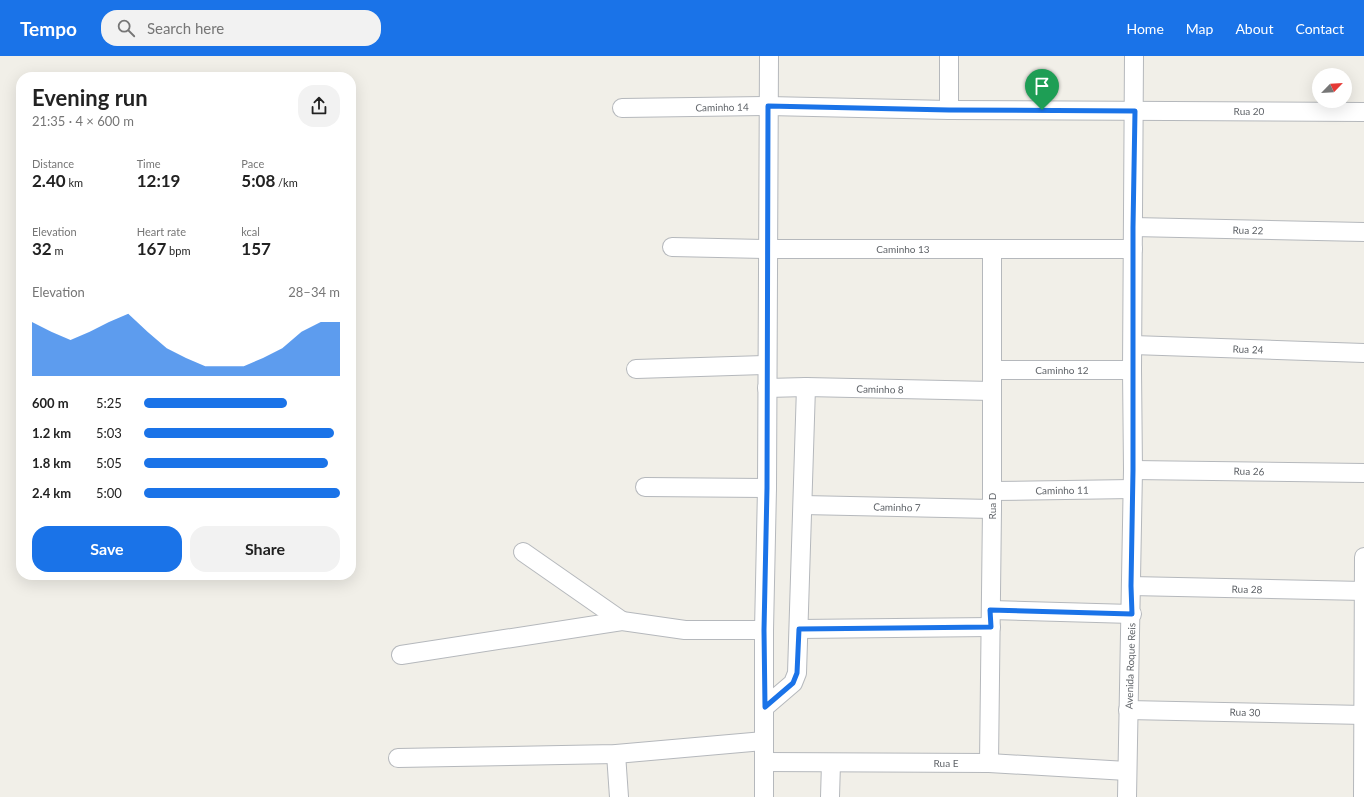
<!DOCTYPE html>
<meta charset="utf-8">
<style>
:root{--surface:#fff;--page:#f2f2f2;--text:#222;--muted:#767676;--accent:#1a73e8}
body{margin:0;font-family:Lato,sans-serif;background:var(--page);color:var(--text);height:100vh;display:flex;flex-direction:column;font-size:15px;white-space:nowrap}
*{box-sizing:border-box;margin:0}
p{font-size:13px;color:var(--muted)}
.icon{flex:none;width:22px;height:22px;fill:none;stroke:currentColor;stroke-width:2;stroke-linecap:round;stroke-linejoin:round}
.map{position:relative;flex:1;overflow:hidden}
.sheet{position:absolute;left:16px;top:16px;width:340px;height:508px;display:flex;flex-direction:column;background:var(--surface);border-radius:16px;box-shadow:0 4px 16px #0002}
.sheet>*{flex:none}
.needle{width:26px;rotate:65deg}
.buttons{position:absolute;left:1312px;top:12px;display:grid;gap:8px}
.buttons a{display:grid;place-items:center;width:40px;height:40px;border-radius:50%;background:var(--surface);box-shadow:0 4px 16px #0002;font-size:20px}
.pin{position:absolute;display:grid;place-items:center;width:34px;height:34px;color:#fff;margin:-41px -17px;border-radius:50% 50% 50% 0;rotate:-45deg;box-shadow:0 0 4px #0007}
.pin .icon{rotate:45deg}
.round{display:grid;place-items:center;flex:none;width:42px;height:42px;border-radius:16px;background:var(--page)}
.headline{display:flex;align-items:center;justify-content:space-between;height:68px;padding:0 16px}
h1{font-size:22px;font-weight:700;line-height:30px}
.figures{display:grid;grid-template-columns:repeat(3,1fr);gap:6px;height:68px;padding:4px 16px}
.figures div{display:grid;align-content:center}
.figures b{font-size:17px;font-weight:700}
.figures small{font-size:11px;font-weight:400}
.figures p{font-size:11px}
.chart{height:112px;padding:8px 16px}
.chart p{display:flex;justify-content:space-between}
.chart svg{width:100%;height:72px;margin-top:4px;fill:var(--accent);opacity:.7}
.primary-button{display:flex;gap:8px;margin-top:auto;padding:8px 16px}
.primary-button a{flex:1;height:46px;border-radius:16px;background:var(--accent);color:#fff;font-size:16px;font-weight:700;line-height:46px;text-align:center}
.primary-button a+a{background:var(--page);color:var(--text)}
ul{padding:0 16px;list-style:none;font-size:13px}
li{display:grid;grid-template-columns:64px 48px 1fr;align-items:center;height:30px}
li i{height:10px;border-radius:5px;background:var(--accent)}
header{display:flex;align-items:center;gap:24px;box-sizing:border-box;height:56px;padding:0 20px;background:var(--accent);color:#fff}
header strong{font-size:19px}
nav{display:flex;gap:22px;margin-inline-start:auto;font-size:14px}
.search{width:280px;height:36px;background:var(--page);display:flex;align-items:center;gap:10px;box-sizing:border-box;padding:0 14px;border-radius:16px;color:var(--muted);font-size:15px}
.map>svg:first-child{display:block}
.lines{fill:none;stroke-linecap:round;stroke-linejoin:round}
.street-casing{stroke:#b5b8bc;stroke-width:20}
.street{stroke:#fff;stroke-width:18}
.route-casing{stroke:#fff;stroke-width:8}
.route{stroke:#1a73e8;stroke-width:5}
.labels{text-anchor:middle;stroke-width:3.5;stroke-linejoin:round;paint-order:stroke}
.street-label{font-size:10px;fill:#5f6368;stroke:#fff}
</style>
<header>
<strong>Tempo</strong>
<div class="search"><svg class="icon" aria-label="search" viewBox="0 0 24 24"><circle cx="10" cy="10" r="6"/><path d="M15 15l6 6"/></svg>Search here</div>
<nav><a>Home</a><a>Map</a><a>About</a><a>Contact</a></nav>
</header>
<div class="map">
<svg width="1364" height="741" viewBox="0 0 1364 741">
<rect width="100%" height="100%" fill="#f1efe8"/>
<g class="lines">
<g class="street-casing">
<g id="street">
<path d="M949 0V54"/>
<path d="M622 52 768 50 949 54 1364 56"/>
<path d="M1133 171 1364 176"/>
<path d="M672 191 767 193H1133"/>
<path d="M1133 289 1364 297"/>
<path d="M636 313 767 309"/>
<path d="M993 314H1132"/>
<path d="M767 332 806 331 992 335"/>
<path d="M1133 414 1364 417"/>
<path d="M645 431 767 432"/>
<path d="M992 435 1132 433"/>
<path d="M803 449 992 453"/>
<path d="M523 496 622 565"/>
<path d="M1131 530 1364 535"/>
<path d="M991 554 1132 558"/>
<path d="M799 573 991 571"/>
<path d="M401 599 622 565 685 574H764"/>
<path d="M765 651 793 627 797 617 806 331"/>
<path d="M1128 654 1364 659"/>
<path d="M616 698 619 741"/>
<path d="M398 702 616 698 764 685"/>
<path d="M764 706 989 707 1127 715"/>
<path d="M989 707 992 453V193"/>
<path d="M764 741V574L767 432 769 0"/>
<path d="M830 741 831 707"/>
<path d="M1127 741 1133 414 1132 314 1134 0"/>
<path d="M1363 741 1364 501"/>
</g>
</g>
<use href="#street" class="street"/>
</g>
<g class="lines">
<g class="route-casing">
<path id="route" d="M768 50 949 54 1135 55 1133 171V414L1131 530 1132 558 990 554 991 571 799 573 797 617 793 627 765 651 764 574 767 432Z"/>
</g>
<use href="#route" class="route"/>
</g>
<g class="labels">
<g class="street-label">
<text transform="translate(722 51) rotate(-1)" y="4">Caminho 14</text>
<text x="1249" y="59">Rua 20</text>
<text transform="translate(1248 174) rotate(1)" y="4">Rua 22</text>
<text x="903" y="197">Caminho 13</text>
<text transform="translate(1248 293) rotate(2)" y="4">Rua 24</text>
<text x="1062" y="318">Caminho 12</text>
<text transform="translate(880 333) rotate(1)" y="4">Caminho 8</text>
<text transform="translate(1249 415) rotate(1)" y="4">Rua 26</text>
<text transform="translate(1062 434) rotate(-1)" y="4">Caminho 11</text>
<text transform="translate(992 450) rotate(-90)" y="4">Rua D</text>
<text transform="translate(897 451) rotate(1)" y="4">Caminho 7</text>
<text transform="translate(1247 533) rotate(1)" y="4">Rua 28</text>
<text transform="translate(1130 610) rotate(-88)" y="4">Avenida Roque Reis</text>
<text transform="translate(1245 656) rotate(1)" y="4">Rua 30</text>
<text x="946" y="711">Rua E</text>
</g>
</g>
</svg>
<div class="buttons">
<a><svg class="needle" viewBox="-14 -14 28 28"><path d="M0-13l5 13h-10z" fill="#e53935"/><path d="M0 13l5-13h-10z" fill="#767676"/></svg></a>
</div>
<div class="pin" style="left:1042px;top:54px;background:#1e9e55"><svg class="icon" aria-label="arrive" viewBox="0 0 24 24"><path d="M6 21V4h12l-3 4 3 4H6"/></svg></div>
<section class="sheet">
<div class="headline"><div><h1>Evening run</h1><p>21:35 · 4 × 600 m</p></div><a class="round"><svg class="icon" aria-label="share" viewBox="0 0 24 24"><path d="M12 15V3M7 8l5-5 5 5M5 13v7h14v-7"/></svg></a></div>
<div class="figures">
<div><p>Distance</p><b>2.40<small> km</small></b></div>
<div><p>Time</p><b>12:19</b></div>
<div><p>Pace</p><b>5:08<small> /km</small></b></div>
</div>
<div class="figures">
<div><p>Elevation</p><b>32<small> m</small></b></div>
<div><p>Heart rate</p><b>167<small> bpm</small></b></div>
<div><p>kcal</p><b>157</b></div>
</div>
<div class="chart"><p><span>Elevation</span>28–34 m</p>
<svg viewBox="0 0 160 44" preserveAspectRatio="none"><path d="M0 44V11L10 17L20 22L30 17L40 11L50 6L60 17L70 27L80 33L90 38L100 38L110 38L120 33L130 27L140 17L150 11L160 11V44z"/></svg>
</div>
<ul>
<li><b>600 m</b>5:25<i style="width:73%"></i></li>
<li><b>1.2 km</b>5:03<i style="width:97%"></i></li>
<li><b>1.8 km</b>5:05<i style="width:94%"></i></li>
<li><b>2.4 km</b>5:00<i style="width:100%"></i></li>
</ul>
<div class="primary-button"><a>Save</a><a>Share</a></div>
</section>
</div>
